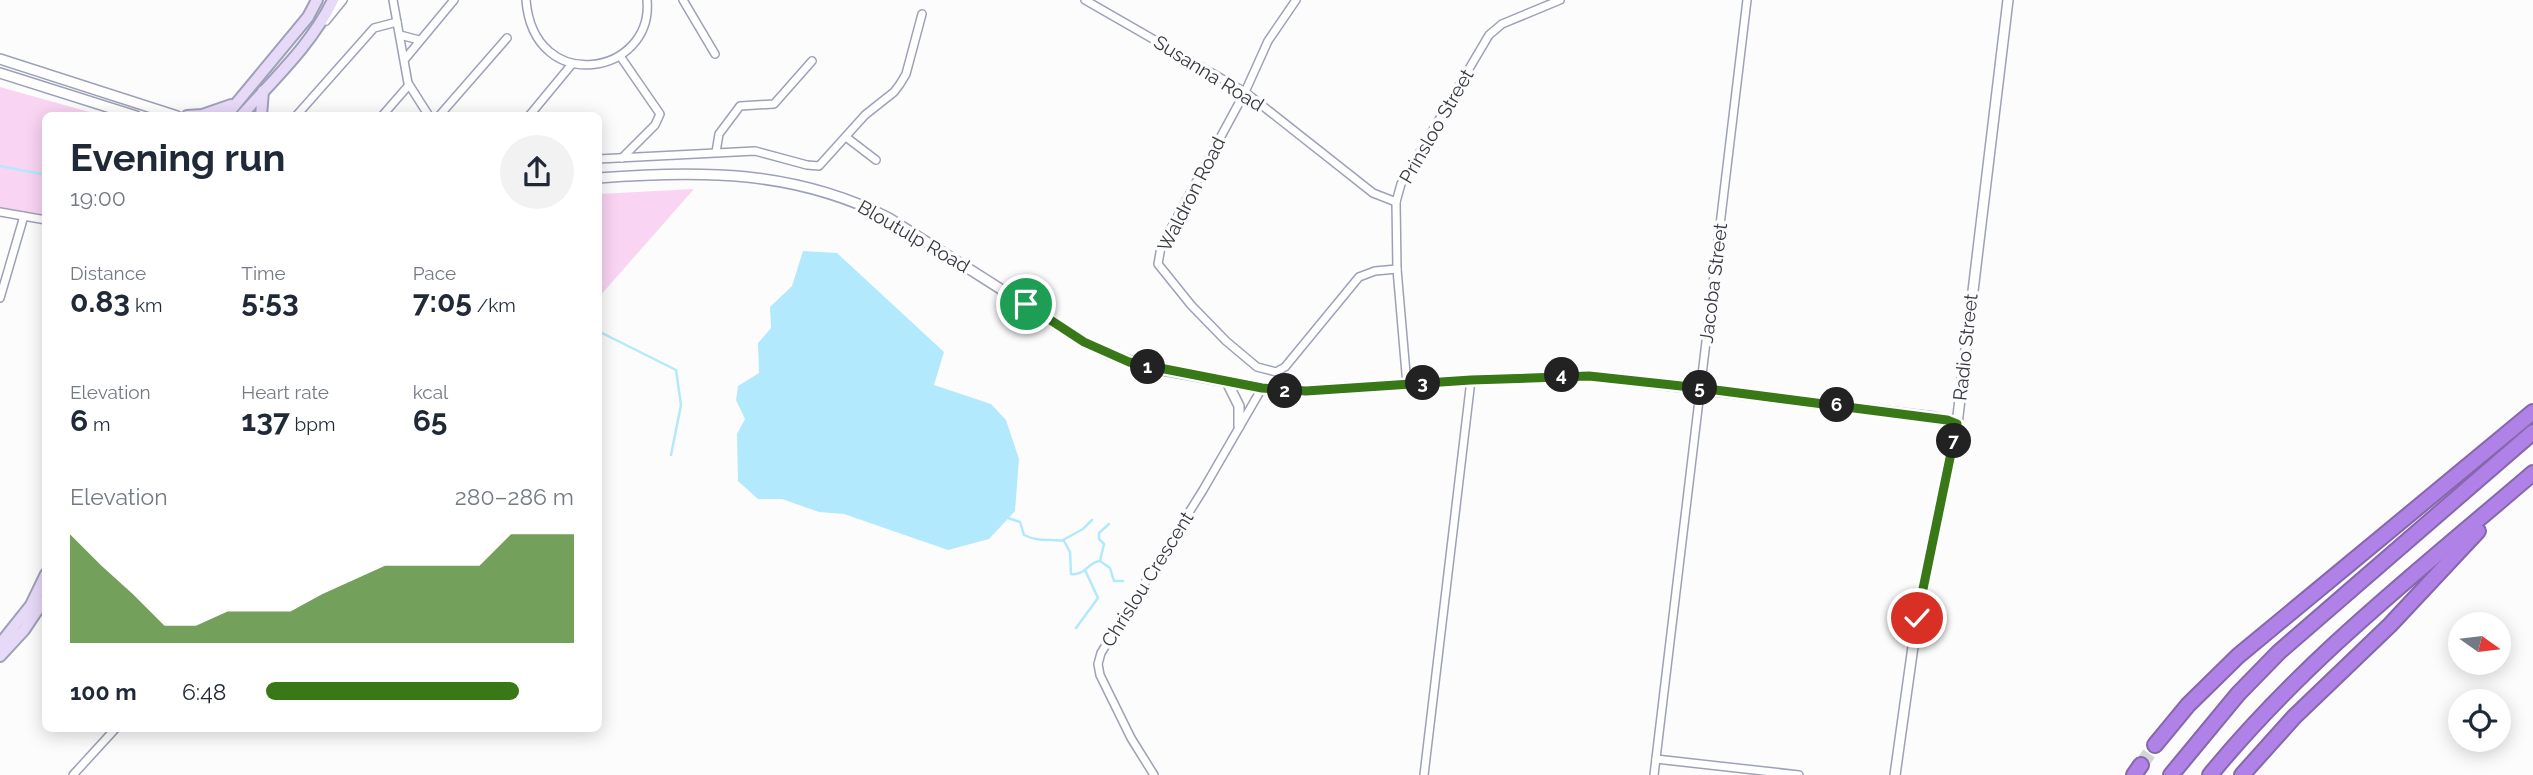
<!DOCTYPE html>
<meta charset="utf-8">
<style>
:root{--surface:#fff;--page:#f2f2f3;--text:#1f2937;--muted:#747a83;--accent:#387816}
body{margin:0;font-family:Raleway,sans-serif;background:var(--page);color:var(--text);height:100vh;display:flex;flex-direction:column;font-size:26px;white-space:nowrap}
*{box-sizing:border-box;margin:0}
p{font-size:23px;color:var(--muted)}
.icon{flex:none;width:38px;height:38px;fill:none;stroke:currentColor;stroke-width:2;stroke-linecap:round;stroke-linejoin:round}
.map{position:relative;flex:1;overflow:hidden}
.details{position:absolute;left:42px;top:112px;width:560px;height:620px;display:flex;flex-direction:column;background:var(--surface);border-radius:10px;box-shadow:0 4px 18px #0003}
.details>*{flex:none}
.needle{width:46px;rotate:104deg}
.controls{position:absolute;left:2448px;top:612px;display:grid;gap:14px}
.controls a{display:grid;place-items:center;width:63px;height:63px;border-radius:50%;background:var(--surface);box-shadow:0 4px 18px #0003;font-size:35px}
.pin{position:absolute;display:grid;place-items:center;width:60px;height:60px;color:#fff;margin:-30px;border:4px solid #fff;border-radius:50%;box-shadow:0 2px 7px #0007}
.km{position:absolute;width:35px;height:35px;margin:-18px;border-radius:50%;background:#222;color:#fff;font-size:19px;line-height:35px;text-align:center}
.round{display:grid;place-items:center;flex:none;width:74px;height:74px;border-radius:37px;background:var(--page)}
.overview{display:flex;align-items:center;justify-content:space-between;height:119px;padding:0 28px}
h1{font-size:38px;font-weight:700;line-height:52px}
.figures{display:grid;grid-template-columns:repeat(3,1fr);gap:10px;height:119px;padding:7px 28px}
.figures div{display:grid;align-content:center}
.figures b{font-size:30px;font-weight:700}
.figures small{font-size:19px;font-weight:400}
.figures p{font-size:19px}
.chart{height:196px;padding:14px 28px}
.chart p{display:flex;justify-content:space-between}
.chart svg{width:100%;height:126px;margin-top:7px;fill:var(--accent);opacity:.7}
ul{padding:0 28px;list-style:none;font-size:23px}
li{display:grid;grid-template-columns:112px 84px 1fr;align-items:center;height:52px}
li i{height:18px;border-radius:9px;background:var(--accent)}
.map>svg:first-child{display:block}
.green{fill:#fad4f3}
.water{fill:#b3e9fc}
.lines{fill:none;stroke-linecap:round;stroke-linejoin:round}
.stream{stroke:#b3e9fc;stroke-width:2.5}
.motorway-tunnel{stroke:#d4d5d7;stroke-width:14;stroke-dasharray:14 7;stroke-linecap:butt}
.minor-casing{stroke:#9da1b8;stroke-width:10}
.tertiary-casing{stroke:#9da1b8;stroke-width:12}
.secondary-casing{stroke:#9da1b8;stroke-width:14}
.motorway-casing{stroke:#8567ac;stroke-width:18}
.minor{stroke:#fff;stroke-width:7}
.tertiary{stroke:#fff;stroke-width:9}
.secondary{stroke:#e7d9f8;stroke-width:10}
.motorway{stroke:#b081e6;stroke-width:14}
.route-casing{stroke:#fff;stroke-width:14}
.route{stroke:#387816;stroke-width:9}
.labels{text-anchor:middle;stroke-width:7;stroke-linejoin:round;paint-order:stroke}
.street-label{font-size:19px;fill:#363841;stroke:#fcfcfc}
</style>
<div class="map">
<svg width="2533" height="775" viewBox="0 0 2533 775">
<rect width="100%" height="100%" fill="#fcfcfc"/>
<g class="green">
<path d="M0 87 100 115 46 116 45 215 0 207Z"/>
<path d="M694 189 599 297V194Z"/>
</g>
<path class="water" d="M803 251 837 253 944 352 934 385 991 404 1006 420 1019 459 1015 511 989 539 948 550 844 514 819 512 782 499H758L738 481 737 434 745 419 736 400 738 386 759 373 758 343 771 328 770 307 792 286Z"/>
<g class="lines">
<g class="stream">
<path d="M0 166 46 175"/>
<path d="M598 331 676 370 681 405 671 455"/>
<path d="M1008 518 1020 522 1024 535C1038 542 1050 539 1064 541L1070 552 1071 574C1085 576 1088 562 1100 561L1110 568 1114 581H1123"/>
<path d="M1063 540 1083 529 1092 520"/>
<path d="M1100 561 1104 544 1099 539V533L1109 524"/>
<path d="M1076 628 1098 598 1085 570"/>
</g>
<path class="motorway-tunnel" d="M2141 765 2155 745"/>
<g class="minor-casing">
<g id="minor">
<path d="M393 0 408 83 429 116"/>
<path d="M526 0C534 97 654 75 647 0"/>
<path d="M683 0 715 54"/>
<path d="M1085 0 1245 92 1373 193 1396 202"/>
<path d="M1296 0 1268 41 1245 92 1161 247 1158 264 1191 305 1226 341 1257 367 1276 372 1285 367 1359 277 1375 271 1397 269"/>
<path d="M326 21 343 0"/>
<path d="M400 35 419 40"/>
<path d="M620 56 660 114 655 125 622 158"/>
<path d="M405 59 454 0"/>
<path d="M296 116 374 28 397 22"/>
<path d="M382 116 409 85"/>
<path d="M439 116 507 38"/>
<path d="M529 116 572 64"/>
<path d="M846 137 876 160"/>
<path d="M716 152 719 134 740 106 774 104 812 61"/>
<path d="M598 159 755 151 807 165 819 166 865 115 894 92 900 84 906 74 922 14"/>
<path d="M0 212 46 220"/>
<path d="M0 298 24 216"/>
<path d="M1407 385 1397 269 1396 202 1401 184 1489 35 1502 24 1560 0"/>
<path d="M1656 759 1799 775"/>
<path d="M73 775 116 728"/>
<path d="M1154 775 1131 738 1100 675 1098 664 1101 653 1203 490 1262 388"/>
<path d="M1424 775 1471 380"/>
<path d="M1654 775 1747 0"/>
</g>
</g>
<g class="tertiary-casing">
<g id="tertiary">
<path d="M0 59 177 116"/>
<path d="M0 73 136 116"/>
<path d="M598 178C701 170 795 170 889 218L1084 342 1108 354 1157 369 1262 388 1296 391 1471 380 1589 376 1934 417 1957 424"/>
<path d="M1227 382 1239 406V426"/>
<path d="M1895 775 1917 618 1957 424 2008 0"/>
</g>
</g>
<g class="secondary-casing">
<g id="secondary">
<path d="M187 116 202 115 231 105"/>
<path d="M226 116 308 17 317 0"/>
<path d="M241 116C273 80 312 44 333 0"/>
<path d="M261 116 263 91"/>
<path d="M0 644 31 605 46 574"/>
<path d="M0 656 24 630 46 597"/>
</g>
</g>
<g class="motorway-casing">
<g id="motorway">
<path d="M2155 745 2188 705 2238 656 2533 412"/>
<path d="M2134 775 2141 765"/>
<path d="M2171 775 2238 694 2279 652 2533 432"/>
<path d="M2210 775C2305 659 2420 570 2533 473"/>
<path d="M2242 775 2294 717 2390 625 2478 531"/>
</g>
</g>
<use href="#minor" class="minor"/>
<use href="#tertiary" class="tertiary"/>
<use href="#secondary" class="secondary"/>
<use href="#motorway" class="motorway"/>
</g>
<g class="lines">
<g class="route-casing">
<path id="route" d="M1026 304 1084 342 1129 362 1262 388 1306 391 1471 380 1589 376 1700 388 1947 420 1957 424 1917 618"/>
</g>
<use href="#route" class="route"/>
</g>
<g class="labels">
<g class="street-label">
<text transform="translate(1209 73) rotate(32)" y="7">Susanna Road</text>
<text transform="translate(1436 126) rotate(-60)" y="7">Prinsloo Street</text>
<text transform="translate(1191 194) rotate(-63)" y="7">Waldron Road</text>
<text transform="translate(914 236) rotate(30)" y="7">Bloutulp Road</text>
<text transform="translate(1713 283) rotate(-83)" y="7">Jacoba Street</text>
<text transform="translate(1965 347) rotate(-84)" y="7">Radio Street</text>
<text transform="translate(1147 579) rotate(-58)" y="7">Chrislou Crescent</text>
</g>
</g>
</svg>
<div class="controls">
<a><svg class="needle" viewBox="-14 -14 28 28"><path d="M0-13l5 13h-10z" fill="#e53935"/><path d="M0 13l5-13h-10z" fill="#747a83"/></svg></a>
<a><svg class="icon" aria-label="locate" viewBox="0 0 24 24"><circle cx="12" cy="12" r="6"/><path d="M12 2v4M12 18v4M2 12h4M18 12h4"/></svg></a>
</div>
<div class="pin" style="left:1026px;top:304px;background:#1e9e55"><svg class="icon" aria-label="arrive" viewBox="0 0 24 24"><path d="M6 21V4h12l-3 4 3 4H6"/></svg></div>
<div class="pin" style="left:1917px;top:618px;background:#d93025"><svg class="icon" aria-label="check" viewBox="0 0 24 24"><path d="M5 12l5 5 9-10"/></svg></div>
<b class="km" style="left:1148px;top:367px">1</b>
<b class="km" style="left:1285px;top:391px">2</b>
<b class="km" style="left:1423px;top:383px">3</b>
<b class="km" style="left:1562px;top:375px">4</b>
<b class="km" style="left:1700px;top:388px">5</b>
<b class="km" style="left:1837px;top:405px">6</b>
<b class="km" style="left:1954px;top:441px">7</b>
<section class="details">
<div class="overview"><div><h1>Evening run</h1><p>19:00</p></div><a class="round"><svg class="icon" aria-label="share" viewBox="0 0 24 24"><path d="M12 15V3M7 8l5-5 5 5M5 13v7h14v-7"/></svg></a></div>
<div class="figures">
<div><p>Distance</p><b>0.83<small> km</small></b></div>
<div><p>Time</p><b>5:53</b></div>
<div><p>Pace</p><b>7:05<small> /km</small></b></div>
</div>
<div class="figures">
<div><p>Elevation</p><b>6<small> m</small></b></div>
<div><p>Heart rate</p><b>137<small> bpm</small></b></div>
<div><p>kcal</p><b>65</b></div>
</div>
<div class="chart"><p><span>Elevation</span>280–286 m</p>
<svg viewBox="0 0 160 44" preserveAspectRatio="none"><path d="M0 44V6L10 17L20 27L30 38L40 38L50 33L60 33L70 33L80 27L90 22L100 17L110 17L120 17L130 17L140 6L150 6L160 6V44z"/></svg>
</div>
<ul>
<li><b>100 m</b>6:48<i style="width:82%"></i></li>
</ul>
</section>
</div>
